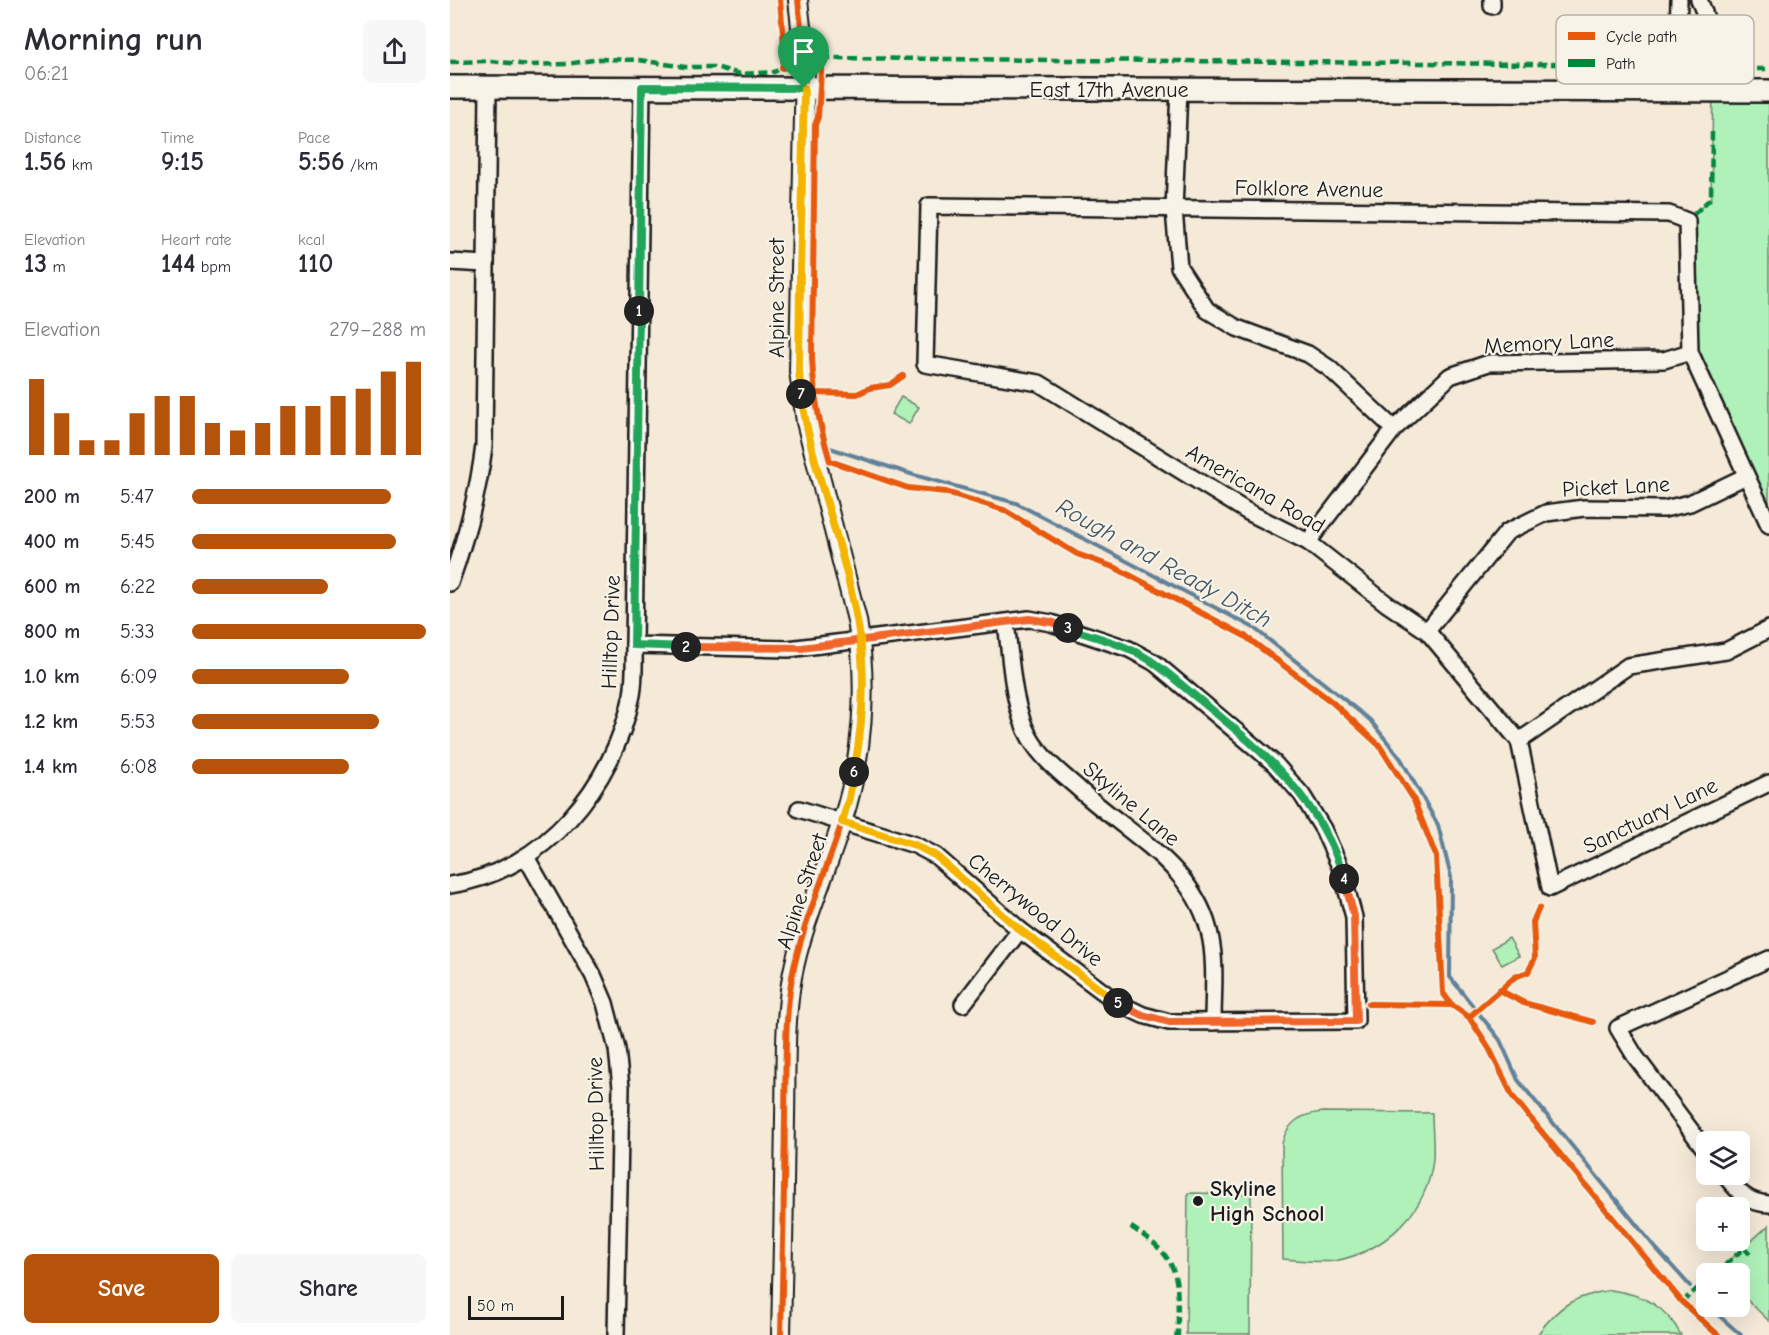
<!DOCTYPE html>
<meta charset="utf-8">
<style>
:root{--surface:#fff;--page:#f7f7f7;--text:#2b2b33;--muted:#7c7c81;--accent:#b45309}
body{margin:0;font-family:"Comic Neue",sans-serif;background:var(--page);color:var(--text);height:100vh;display:flex;flex-direction:column;font-size:22px;white-space:nowrap}
*{box-sizing:border-box;margin:0}
p{font-size:20px;color:var(--muted)}
.icon{flex:none;width:33px;height:33px;fill:none;stroke:currentColor;stroke-width:2;stroke-linecap:round;stroke-linejoin:round}
.map{position:relative;flex:1;overflow:hidden}
.sheet{display:flex;flex-direction:column;background:var(--surface);width:450px}
.sheet>*{flex:none}
.controls{position:absolute;left:1246px;top:1131px;display:grid;gap:12px}
.controls a{display:grid;place-items:center;width:54px;height:54px;border-radius:9px;background:var(--surface);box-shadow:0 6px 24px #0002;font-size:30px}
.scale{position:absolute;left:18px;bottom:15px;width:96px;box-sizing:border-box;padding-left:6px;border:3px solid #1c1c1c;border-top:0;font-size:16px;line-height:21px;white-space:nowrap;color:#1c1c1c;-webkit-text-stroke:4px #f7f3e8;paint-order:stroke}
.pin{position:absolute;display:grid;place-items:center;width:51px;height:51px;color:#fff;margin:-62px -26px;border-radius:50% 50% 50% 0;rotate:-45deg;box-shadow:0 0 6px #0007}
.pin .icon{rotate:45deg}
.km{position:absolute;width:30px;height:30px;margin:-15px;border-radius:50%;background:#222;color:#fff;font-size:16px;line-height:30px;text-align:center}
.round{display:grid;place-items:center;flex:none;width:63px;height:63px;border-radius:9px;background:var(--page)}
.overview{display:flex;align-items:center;justify-content:space-between;height:102px;padding:0 24px}
h1{font-size:33px;font-weight:700;line-height:45px}
.stats{display:grid;grid-template-columns:repeat(3,1fr);gap:9px;height:102px;padding:6px 24px}
.stats div{display:grid;align-content:center}
.stats b{font-size:26px;font-weight:700}
.stats small{font-size:16px;font-weight:400}
.stats p{font-size:16px}
.chart{height:168px;padding:12px 24px}
.chart p{display:flex;justify-content:space-between}
.chart svg{width:100%;height:108px;margin-top:6px;stroke:var(--accent);stroke-width:6}
.button{display:flex;gap:12px;margin-top:auto;padding:12px 24px}
.button a{flex:1;height:69px;border-radius:9px;background:var(--accent);color:#fff;font-size:24px;font-weight:700;line-height:69px;text-align:center}
.button a+a{background:var(--page);color:var(--text)}
ul{padding:0 24px;list-style:none;font-size:20px}
li{display:grid;grid-template-columns:96px 72px 1fr;align-items:center;height:45px}
li i{height:15px;border-radius:8px;background:var(--accent)}
main{display:flex;flex:1;min-height:0}
.map>svg:first-child{display:block}
.park{fill:#aff1b9;stroke:#66866a;stroke-width:1.5}
.lines{fill:none;stroke-linecap:round;stroke-linejoin:round}
.stream{stroke:#608199;stroke-width:4}
.minor-casing{stroke:#1c1c1c;stroke-width:20}
.tertiary-casing{stroke:#1c1c1c;stroke-width:22}
.secondary-casing{stroke:#1c1c1c;stroke-width:26}
.minor{stroke:#f7f3e8;stroke-width:15}
.tertiary{stroke:#f7f3e8;stroke-width:18}
.secondary{stroke:#f7f3e8;stroke-width:21}
.quiet{stroke:#00873e;stroke-width:4.5;stroke-dasharray:9 4.5;stroke-linecap:butt}
.cycleway-casing{stroke:#f7f3e8;stroke-width:10}
.cycleway{stroke:#e8590c;stroke-width:6}
.split-1-casing{stroke:#fff;stroke-width:12}
.split-2-casing{stroke:#fff;stroke-width:12}
.split-3-casing{stroke:#fff;stroke-width:12}
.split-4-casing{stroke:#fff;stroke-width:12}
.split-5-casing{stroke:#fff;stroke-width:12}
.split-6-casing{stroke:#fff;stroke-width:12}
.split-7-casing{stroke:#fff;stroke-width:12}
.split-8-casing{stroke:#fff;stroke-width:12}
.split-1{stroke:#22a559;stroke-width:8}
.split-2{stroke:#22a559;stroke-width:8}
.split-3{stroke:#f0652b;stroke-width:8}
.split-4{stroke:#22a559;stroke-width:8}
.split-5{stroke:#f0652b;stroke-width:8}
.split-6{stroke:#f5b400;stroke-width:8}
.split-7{stroke:#f5b400;stroke-width:8}
.split-8{stroke:#f5b400;stroke-width:8}
.poi-dot{fill:#1c1c1c;stroke:#f7f3e8;stroke-width:2}
.labels{text-anchor:middle;stroke-width:4.5;stroke-linejoin:round;paint-order:stroke}
.street-label{font-size:22px;fill:#1c1c1c;stroke:#f7f3e8}
.poi-label{font-size:22px;font-weight:bold;fill:#1c1c1c;stroke:#f7f3e8;text-anchor:start}
.water-label{font-size:24px;font-style:italic;fill:#445765;stroke:#f7f3e8}
.key{fill:#f7f3e8;stroke:#b5b2ab;stroke-width:1.5}
.key-label{font-size:16px;fill:#1c1c1c}
</style>
<main>
<section class="sheet">
<div class="overview"><div><h1>Morning run</h1><p>06:21</p></div><a class="round"><svg class="icon" aria-label="share" viewBox="0 0 24 24"><path d="M12 15V3M7 8l5-5 5 5M5 13v7h14v-7"/></svg></a></div>
<div class="stats">
<div><p>Distance</p><b>1.56<small> km</small></b></div>
<div><p>Time</p><b>9:15</b></div>
<div><p>Pace</p><b>5:56<small> /km</small></b></div>
</div>
<div class="stats">
<div><p>Elevation</p><b>13<small> m</small></b></div>
<div><p>Heart rate</p><b>144<small> bpm</small></b></div>
<div><p>kcal</p><b>110</b></div>
</div>
<div class="chart"><p><span>Elevation</span>279–288 m</p>
<svg viewBox="0 0 160 44" preserveAspectRatio="none"><path d="M5 44V13M15 44V27M25 44V38M35 44V38M45 44V27M55 44V20M65 44V20M75 44V31M85 44V34M95 44V31M105 44V24M115 44V24M125 44V20M135 44V17M145 44V10M155 44V6"/></svg>
</div>
<ul>
<li><b>200 m</b>5:47<i style="width:85%"></i></li>
<li><b>400 m</b>5:45<i style="width:87%"></i></li>
<li><b>600 m</b>6:22<i style="width:58%"></i></li>
<li><b>800 m</b>5:33<i style="width:100%"></i></li>
<li><b>1.0 km</b>6:09<i style="width:67%"></i></li>
<li><b>1.2 km</b>5:53<i style="width:80%"></i></li>
<li><b>1.4 km</b>6:08<i style="width:67%"></i></li>
</ul>
<div class="button"><a>Save</a><a>Share</a></div>
</section>
<div class="map">
<svg width="1319" height="1335" viewBox="0 0 1319 1335">
<rect width="100%" height="100%" fill="#f5e9d8"/>
<filter id="ink" filterUnits="userSpaceOnUse"><feTurbulence type="fractalNoise" baseFrequency=".0167" numOctaves="2"/><feDisplacementMap in="SourceGraphic" scale="12" xChannelSelector="R" yChannelSelector="G"/><feConvolveMatrix kernelMatrix="1 2 1 2 8 2 1 2 1" color-interpolation-filters="sRGB"/></filter>
<g filter="url(#ink)">
<g class="park">
<path d="M1263 91H1319V525L1240 352 1237 221 1261 198Z"/>
<path d="M451 397 469 407 459 424 441 414Z"/>
<path d="M1059 938 1069 956 1052 965 1042 948Z"/>
<path d="M873 1112 982 1113C982 1128 984 1144 983 1159 978 1211 935 1252 884 1261 868 1263 850 1260 833 1259L832 1144C837 1122 851 1114 873 1112Z"/>
<path d="M738 1193 801 1194 800 1334H736Z"/>
<path d="M1319 1225V1321L1290 1293V1274L1271 1273 1268 1271Z"/>
<path d="M1161 1290C1194 1295 1215 1305 1231 1335H1087C1110 1304 1123 1297 1161 1290Z"/>
</g>
<g class="lines">
<g class="stream">
<path d="M380 448 464 475 566 503 804 628 920 720 951 759 988 825 1001 877 1000 977 1050 1040 1068 1080 1204 1246 1240 1286"/>
<path d="M1249 1296 1257 1305"/>
<path d="M1258 1306 1291 1335"/>
</g>
<g class="minor-casing">
<g id="minor">
<path d="M1229 0 1228 34 1230 90"/>
<path d="M1249 0C1263 29 1262 59 1263 91"/>
<path d="M1042 6V0"/>
<path d="M729 89 724 210 729 267 757 310 787 328 858 354 879 368 944 429"/>
<path d="M0 262 36 264"/>
<path d="M1319 525 1240 352 1237 221 1219 214 479 206 475 364 589 383 798 512 858 542 937 604 977 631 1069 741 1100 888 1319 783"/>
<path d="M858 542 944 429 1000 376 1039 363 1214 360 1240 352"/>
<path d="M0 583C16 538 28 494 34 446L38 87"/>
<path d="M556 623C561 658 562 707 580 738 592 759 612 774 630 790 679 835 749 868 761 940 766 966 763 995 763 1022"/>
<path d="M977 631 1057 532 1096 513 1134 508 1214 509 1240 503 1296 476"/>
<path d="M184 645 338 649 579 619 601 623 679 649 705 663 825 764 852 795 873 829 891 869 904 917 906 1021 719 1022 693 1015 668 1003 570 930 486 856 465 845 349 809"/>
<path d="M1069 741 1178 666 1276 651 1319 629"/>
<path d="M76 857 143 975 155 1003 167 1049 171 1087 166 1335"/>
<path d="M0 885C94 872 164 785 182 695 185 679 184 662 184 645L192 88"/>
<path d="M513 1004 570 930"/>
<path d="M1257 1152 1185 1056 1168 1028 1319 959"/>
<path d="M1274 1174C1287 1191 1297 1203 1319 1204"/>
</g>
</g>
<g class="tertiary-casing">
<path id="tertiary" d="M331 1335C333 1262 334 1190 335 1117 336 1071 334 1023 342 977 352 924 376 873 392 822 413 758 418 687 407 620L356 422 349 371 355 63 348 0"/>
</g>
<g class="secondary-casing">
<path id="secondary" d="M0 87 1319 91"/>
</g>
<use href="#minor" class="minor"/>
<use href="#tertiary" class="tertiary"/>
<use href="#secondary" class="secondary"/>
<g class="quiet">
<path d="M372 58 1206 65 1215 70"/>
<path d="M0 62 40 61 80 65 117 64 150 59 189 60 235 67H265L290 74 324 72 332 68"/>
<path d="M1280 69H1319"/>
<path d="M1244 214 1261 198 1262 132"/>
<path d="M681 1227C734 1261 727 1277 728 1335H722"/>
<path d="M1265 1274 1294 1248 1300 1254"/>
<path d="M1232 1302 1257 1280"/>
</g>
<g class="cycleway-casing">
<g id="cycleway">
<path d="M330 0 335 56 332 68 372 58 368 117 365 125 362 358C364 396 369 424 380 461L458 488 496 492 554 510 627 554 666 568 795 636 882 702 929 745 963 798 986 856 993 993 1002 1005 1019 1017 1039 1048 1063 1097 1232 1302 1268 1335"/>
<path d="M355 395 364 393 407 394 420 388 440 385 453 376"/>
<path d="M1049 990 1074 1003 1143 1022"/>
<path d="M918 1004 1002 1005"/>
<path d="M1019 1017 1065 977 1078 972 1085 958 1083 922 1089 908"/>
<path d="M331 1335C333 1262 334 1190 335 1117 336 1071 334 1023 342 977 352 924 376 873 392 822 413 758 418 687 407 620L356 422 349 371 355 63 348 0"/>
</g>
</g>
<use href="#cycleway" class="cycleway"/>
</g>
</g>
<g class="lines" filter="url(#ink)">
<g class="split-1-casing">
<path id="split-1" d="M189 311 192 87 354 88"/>
</g>
<g class="split-2-casing">
<path id="split-2" d="M189 311 184 645 236 647"/>
</g>
<g class="split-3-casing">
<path id="split-3" d="M236 647 351 648 579 619 601 622 618 628"/>
</g>
<g class="split-4-casing">
<path id="split-4" d="M618 628C638 635 660 640 679 649 706 660 727 682 750 700 811 750 872 799 894 879"/>
</g>
<g class="split-5-casing">
<path id="split-5" d="M668 1003 693 1015 719 1022 906 1021 904 916 894 879"/>
</g>
<g class="split-6-casing">
<path id="split-6" d="M404 772 399 798 392 822 465 845 486 856 570 930 668 1003"/>
</g>
<g class="split-7-casing">
<path id="split-7" d="M351 394C363 477 399 556 410 639 416 683 412 729 404 772"/>
</g>
<g class="split-8-casing">
<path id="split-8" d="M351 394 349 371 350 274 354 88"/>
</g>
<use href="#split-1" class="split-1"/>
<use href="#split-2" class="split-2"/>
<use href="#split-3" class="split-3"/>
<use href="#split-4" class="split-4"/>
<use href="#split-5" class="split-5"/>
<use href="#split-6" class="split-6"/>
<use href="#split-7" class="split-7"/>
<use href="#split-8" class="split-8"/>
</g>
<circle class="poi-dot" cx="748" cy="1201" r="6"/>
<g class="labels">
<g class="street-label">
<text x="659" y="97">East 17th Avenue</text>
<text transform="translate(859 188) rotate(1)" y="8">Folklore Avenue</text>
<text transform="translate(326 298) rotate(-90)" y="8">Alpine Street</text>
<text transform="translate(1099 342) rotate(-3)" y="8">Memory Lane</text>
<text transform="translate(1166 486) rotate(-3)" y="8">Picket Lane</text>
<text transform="translate(806 488) rotate(30)" y="8">Americana Road</text>
<text transform="translate(160 632) rotate(-88)" y="8">Hilltop Drive</text>
<text transform="translate(682 803) rotate(40)" y="8">Skyline Lane</text>
<text transform="translate(1200 815) rotate(-26)" y="8">Sanctuary Lane</text>
<text transform="translate(351 891) rotate(-72)" y="8">Alpine Street</text>
<text transform="translate(586 909) rotate(39)" y="8">Cherrywood Drive</text>
<text transform="translate(145 1114) rotate(-91)" y="8">Hilltop Drive</text>
</g>
<g class="poi-label">
<text x="760" y="1196">Skyline<tspan x="760" dy="25">High School</tspan></text>
</g>
<g class="water-label">
<text transform="translate(714 563) rotate(29)" y="8">Rough and Ready Ditch</text>
</g>
</g>
<rect x="1106" y="15" width="198" height="69" rx="9" class="key"/>
<rect x="1118" y="32" width="27" height="8" fill="#e8590c"/>
<rect x="1118" y="59" width="27" height="8" fill="#00873e"/>
<g class="key-label">
<text x="1156" y="42">Cycle path</text>
<text x="1156" y="69">Path</text>
</g>
</svg>
<div class="controls">
<a><svg class="icon" aria-label="layers" viewBox="0 0 24 24"><path d="M12 4l9 5-9 5-9-5zM3 14l9 5 9-5"/></svg></a>
<a>+</a>
<a>−</a>
</div>
<div class="scale">50 m</div>
<div class="pin" style="left:354px;top:88px;background:#1e9e55"><svg class="icon" aria-label="arrive" viewBox="0 0 24 24"><path d="M6 21V4h12l-3 4 3 4H6"/></svg></div>
<b class="km" style="left:189px;top:311px">1</b>
<b class="km" style="left:236px;top:647px">2</b>
<b class="km" style="left:618px;top:628px">3</b>
<b class="km" style="left:894px;top:879px">4</b>
<b class="km" style="left:668px;top:1003px">5</b>
<b class="km" style="left:404px;top:772px">6</b>
<b class="km" style="left:351px;top:394px">7</b>
</div>
</main>
